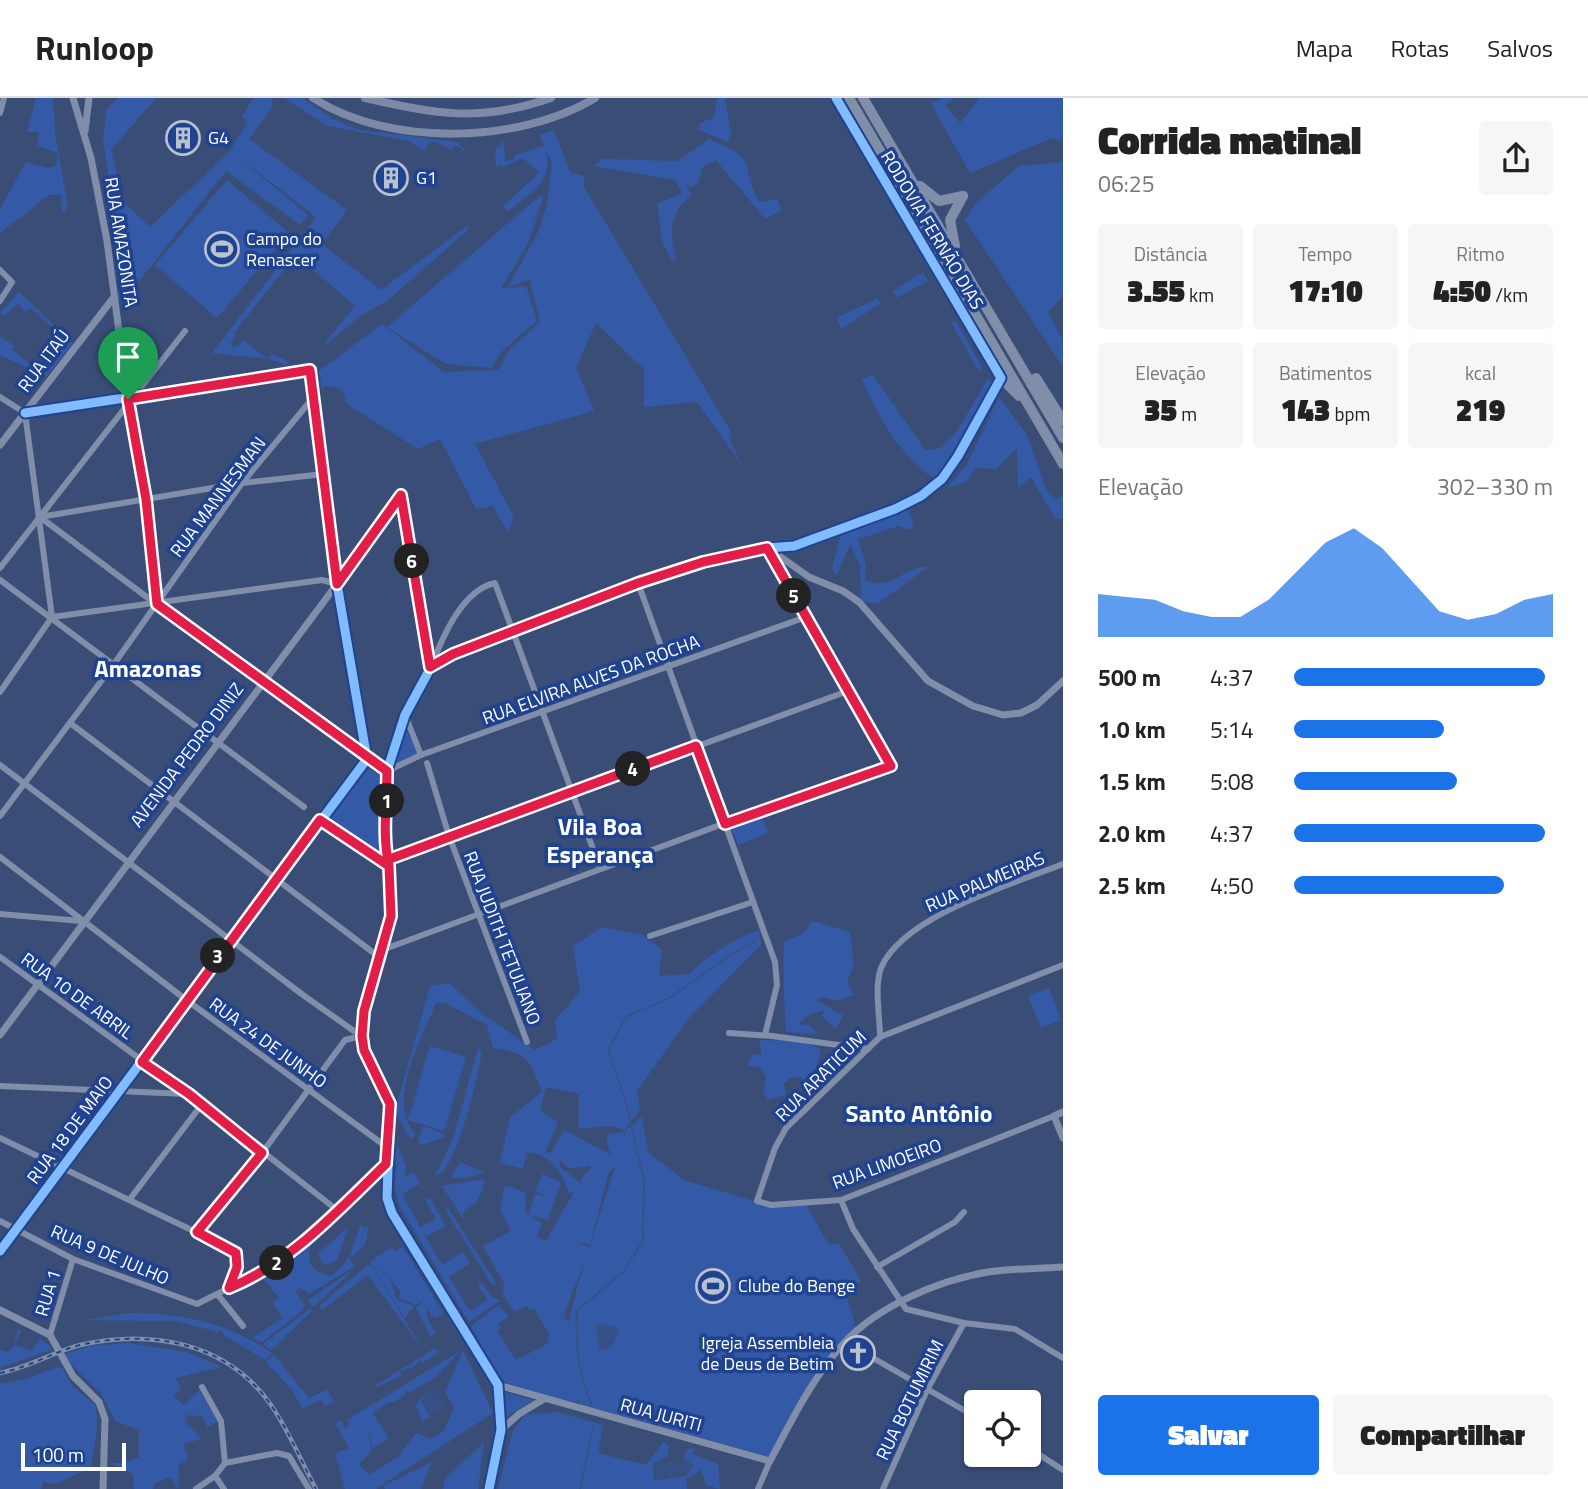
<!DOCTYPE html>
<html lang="pt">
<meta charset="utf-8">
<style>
:root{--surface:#fff;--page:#f6f6f6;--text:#222;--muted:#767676;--line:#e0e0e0;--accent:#1a73e8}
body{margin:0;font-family:"Titillium Web",sans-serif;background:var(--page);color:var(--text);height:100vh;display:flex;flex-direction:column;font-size:26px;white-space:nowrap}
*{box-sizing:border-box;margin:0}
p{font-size:23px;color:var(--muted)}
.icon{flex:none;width:38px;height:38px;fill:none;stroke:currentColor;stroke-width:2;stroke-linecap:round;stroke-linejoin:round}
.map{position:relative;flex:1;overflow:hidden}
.side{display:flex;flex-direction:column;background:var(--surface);width:525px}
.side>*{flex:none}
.tools{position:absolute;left:964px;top:1292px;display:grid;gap:14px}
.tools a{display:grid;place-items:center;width:77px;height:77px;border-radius:7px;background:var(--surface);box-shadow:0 2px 5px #0004;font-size:35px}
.scale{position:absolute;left:21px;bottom:18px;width:105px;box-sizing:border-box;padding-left:7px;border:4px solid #fff;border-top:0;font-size:19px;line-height:24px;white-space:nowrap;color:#fff;-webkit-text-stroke:5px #1f4391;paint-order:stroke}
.pin{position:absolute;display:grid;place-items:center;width:60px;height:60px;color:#fff;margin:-72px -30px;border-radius:50% 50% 50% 0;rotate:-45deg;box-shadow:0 0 7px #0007}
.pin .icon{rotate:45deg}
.km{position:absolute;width:35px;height:35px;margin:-18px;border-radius:50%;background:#222;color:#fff;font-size:19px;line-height:35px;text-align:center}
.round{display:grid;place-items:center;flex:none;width:74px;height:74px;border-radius:7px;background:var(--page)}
.headline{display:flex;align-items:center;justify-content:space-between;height:119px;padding:0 35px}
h1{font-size:38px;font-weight:800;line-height:52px}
.metrics{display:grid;grid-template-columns:repeat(3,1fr);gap:10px;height:119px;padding:7px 35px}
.metrics div{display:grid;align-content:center;border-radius:7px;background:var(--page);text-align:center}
.metrics b{font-size:30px;font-weight:800}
.metrics small{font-size:19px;font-weight:400}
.metrics p{font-size:19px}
.chart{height:196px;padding:14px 35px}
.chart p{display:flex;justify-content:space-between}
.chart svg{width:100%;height:126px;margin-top:7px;fill:var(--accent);opacity:.7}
.button{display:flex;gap:14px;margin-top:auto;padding:14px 35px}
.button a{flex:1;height:80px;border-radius:7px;background:var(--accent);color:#fff;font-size:28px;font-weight:800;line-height:80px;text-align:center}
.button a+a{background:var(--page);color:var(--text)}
ul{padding:0 35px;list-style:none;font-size:23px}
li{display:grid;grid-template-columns:112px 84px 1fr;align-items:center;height:52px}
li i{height:18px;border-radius:9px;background:var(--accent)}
header{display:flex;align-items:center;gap:42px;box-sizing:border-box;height:98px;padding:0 35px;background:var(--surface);border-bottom:2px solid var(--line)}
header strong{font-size:33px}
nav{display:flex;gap:38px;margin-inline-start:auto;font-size:24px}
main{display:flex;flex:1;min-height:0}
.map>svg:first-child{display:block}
.green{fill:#345aa7;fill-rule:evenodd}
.water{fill:#375188}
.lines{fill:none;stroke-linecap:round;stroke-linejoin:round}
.stream{stroke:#375188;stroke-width:2}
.minor{stroke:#818eaa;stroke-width:6}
.tertiary{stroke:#818eaa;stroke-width:7}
.secondary{stroke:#7d89a6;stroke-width:8}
.motorway{stroke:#818ea9;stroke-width:10}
.rail-casing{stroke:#818ea9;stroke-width:4.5}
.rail{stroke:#1f4391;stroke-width:2;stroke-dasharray:5;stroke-linecap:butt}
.cycleway-casing{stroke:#1f4391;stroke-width:13}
.cycleway{stroke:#80bcff;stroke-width:9}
.route-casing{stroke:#fff;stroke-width:14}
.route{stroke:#e11d48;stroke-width:9}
.labels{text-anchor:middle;stroke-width:7;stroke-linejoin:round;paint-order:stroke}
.poi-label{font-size:18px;fill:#fff;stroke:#1f4391;text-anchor:start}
.street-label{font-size:18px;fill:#fff;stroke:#1f4391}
.district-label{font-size:24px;font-weight:bold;fill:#fff;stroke:#1f4391}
</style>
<header>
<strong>Runloop</strong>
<nav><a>Mapa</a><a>Rotas</a><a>Salvos</a></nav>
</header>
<main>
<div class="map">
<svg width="1063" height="1391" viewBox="0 0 1063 1391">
<rect width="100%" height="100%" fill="#394d77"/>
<g class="green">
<path d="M36 0H53L55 35 68 109 62 116 61 97H49L0 135V111L26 64 48 70 56 68 58 55 37 48 39 34H27Z"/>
<path d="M118 0H156L111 52 124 104 150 129 230 53 247 25 242 18 254 0H273L271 11 249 41 347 112 322 146 381 192 468 127 467 133 387 203 363 216 327 246H324L355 208 296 157 234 235 236 238 230 246 233 249 240 247 242 241 268 261 272 256 289 264 285 267 269 261 212 255 316 119 232 54 308 117 300 127 226 73 129 196 118 200 121 173 103 39 107 11Z"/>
<path d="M284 0H302L333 21 360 32 457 44 470 57 455 47 451 52 437 44H430L424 53 409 43 328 28Z"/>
<path d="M717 0H725L731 34 728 44 699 32 700 25 714 20Z"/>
<path d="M941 0H954L945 7 960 25 979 0H1063V44L1052 40 970 75 931 6Z"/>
<path d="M554 32 570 74 584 78V89L731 334 729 341 744 370 697 304 644 309V271L596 225 576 270 594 313 475 346 514 419 508 435 493 408 476 411 440 341 418 351 347 306 342 291 325 288 322 292 319 273 382 226 444 274 498 272 510 251 540 224 530 182 508 189 538 134 547 107 552 64 546 53C552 87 533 92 509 113L502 109 539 75 523 60 502 70V67L496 68 495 52 504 43 505 63 513 62 514 57 544 48 539 37Z"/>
<path d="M709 41C762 63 738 61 759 104L777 101 782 112 765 121 716 62 703 68 698 85 693 89 685 87 692 96C670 115 668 134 676 161L671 163 662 142 657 105 682 96 676 82 593 68 602 61 678 63Z"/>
<path d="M1063 64V198L1048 214 1063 242V269L965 122 976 105 1019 68Z"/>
<path d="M227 82 289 135 217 220 155 167Z"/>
<path d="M541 97 543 100 528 146 501 191 526 188 537 223 502 253 491 270 446 266 387 229Z"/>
<path d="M923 174 928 183 896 200 893 193Z"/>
<path d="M19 194 73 245 46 279 0 257V238L15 248 12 251 36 271 38 269 42 272 52 260 44 253 59 236 31 210 25 214 18 205 4 219 0 215Z"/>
<path d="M878 200 880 206 841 231 837 220Z"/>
<path d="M956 223 982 269 979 274 951 224Z"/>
<path d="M873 277 925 352 938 351 955 336 988 281 994 287 937 383C901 359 879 320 862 281Z"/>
<path d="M999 299 1027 337 1047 393 1057 402 1063 397V421L1055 420 1031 379 1018 390 1017 350 996 371 976 370 966 384 947 390 967 366Z"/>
<path d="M908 411 914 428 910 432 898 428 858 441 866 468 865 482C891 495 904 467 928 469L877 506 861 503 860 467 850 446 837 477 832 470 841 437Z"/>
<path d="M404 629 419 655 393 668Z"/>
<path d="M366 669 385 680 386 761 382 762 327 721Z"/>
<path d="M762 718 768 735 738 747 731 730Z"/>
<path d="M812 823 850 834 854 868 847 883 854 897 836 903 823 899 816 902 843 917 836 931 822 918 824 913 812 915 798 926 809 927 819 936 786 934C784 903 783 874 784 844L805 834Z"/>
<path d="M602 829 643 837 662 852 659 878 689 876C710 856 732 842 759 832L761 847 689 920 637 993 640 1012 624 1033 612 1028 579 1031V996L546 989 540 1012 558 1024 545 1055 551 1054 564 1032 611 1057 606 1043 609 1036 624 1034V1041L626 1032 642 1019 648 1054 684 1082 773 1109 806 1107 829 1147 839 1145 861 1183 845 1192 856 1230 813 1279 768 1359 580 1306 579 1302 577 1304C560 1300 513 1293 502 1281 489 1267 481 1244 471 1228L499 1207 509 1219 498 1226 501 1229 497 1233 516 1262 549 1245 547 1241 550 1238 534 1210 530 1212 526 1208 514 1214 503 1196 504 1185 483 1148 511 1133 500 1112 504 1089 509 1088 526 1095 525 1114 529 1117 535 1096 549 1099 535 1093 542 1076 561 1084 548 1122 529 1117 542 1126 537 1139 546 1143 574 1094 570 1096C560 1073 553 1057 527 1054L523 1071 500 1065 510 1019 542 994C530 961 528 955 493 950L487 927 445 905H436C422 941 385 1003 416 1037L410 1041 395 1013 430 888 449 885 484 917 535 952 557 941 555 922 580 894 573 848ZM560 1062 568 1070 592 1068 581 1081 582 1086 560 1069ZM616 1066 578 1186 569 1223 555 1216 567 1220 564 1216 590 1150 574 1143 590 1147 608 1077Z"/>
<path d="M1049 890 1061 922 1041 930 1028 898Z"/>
<path d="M759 942 802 943 821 951 810 992 801 979 790 980 784 986 786 997 768 1002 763 994 766 979 759 969 747 968 752 956 762 957Z"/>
<path d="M430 948 466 959 444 1033 408 1022Z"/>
<path d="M478 950 482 954C478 976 457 1075 435 1078L453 1041Z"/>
<path d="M423 1028 444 1036V1040L421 1047 418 1043Z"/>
<path d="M397 1046 406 1068 404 1079 414 1074 425 1094 419 1086 402 1096 420 1129 436 1121 425 1102 430 1100 446 1128 426 1139 442 1167 463 1154 470 1165 449 1179 470 1213 487 1202 478 1187 482 1184 490 1197 500 1203 469 1224 400 1109 395 1091Z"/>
<path d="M460 1064 484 1074 467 1080H451Z"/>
<path d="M485 1081C482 1098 478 1104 464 1113L463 1121 442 1088Z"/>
<path d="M448 1110 496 1185 493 1188 445 1112Z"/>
<path d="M361 1126 365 1131 369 1127 365 1147 352 1159 350 1157Z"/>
<path d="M348 1129 337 1162 328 1167 322 1164 318 1156Z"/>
<path d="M322 1135 309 1151 310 1166 318 1174 331 1178 343 1168 349 1159 355 1168 309 1196 300 1190 295 1193 304 1206 302 1213 262 1244 252 1240 283 1220 273 1206 279 1200 263 1180Z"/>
<path d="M391 1149 395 1153 403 1149 444 1216 437 1220 430 1216 426 1206 428 1222 436 1235 430 1238 416 1210 426 1201 415 1207 399 1200 400 1193 377 1165 391 1184 397 1202 414 1208 405 1220 370 1164Z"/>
<path d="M368 1167 372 1168 424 1253 368 1177 322 1212 319 1208Z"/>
<path d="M357 1169 313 1209 307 1203Z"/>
<path d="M311 1210 312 1213 271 1252 263 1246Z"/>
<path d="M130 1215C182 1215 229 1225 272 1255L265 1262 224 1237 221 1232 218 1234 174 1223 85 1222Z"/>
<path d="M18 1231 21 1232 15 1247 32 1253 40 1240 53 1251 0 1270V1252L7 1254 13 1250Z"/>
<path d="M128 1245 187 1254 222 1269 175 1280 181 1289 174 1299 184 1307 199 1292 218 1324 207 1329 203 1318 188 1317 185 1324 202 1341 183 1346 188 1360 179 1367 178 1391 170 1379 155 1385 153 1391H134L133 1376 109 1365H121L139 1359V1332L115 1323 101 1295 62 1257 90 1248Z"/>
<path d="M435 1250 438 1255 422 1265 420 1262 414 1269 400 1273 401 1278 377 1289 376 1287Z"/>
<path d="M463 1252 493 1315 376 1391H345L335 1355 349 1350 335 1325 341 1323 345 1331 349 1327 347 1322 460 1253 436 1279 411 1294 405 1293 406 1296 394 1304H389L372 1315 389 1340 373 1350 366 1332 372 1353 359 1366 369 1377 398 1359 416 1335 430 1341 444 1333 454 1309 445 1294Z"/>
<path d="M274 1257 309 1300 327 1292 335 1304 325 1308 321 1302 303 1310 291 1291 266 1264Z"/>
<path d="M58 1269 63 1271 72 1288 96 1307 97 1330 91 1370 55 1386 43 1384 41 1391H0V1286L26 1281Z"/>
<path d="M436 1290 421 1302 430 1319 422 1323 416 1307 422 1299Z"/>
<path d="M503 1294 534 1302 506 1319Z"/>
<path d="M557 1314 603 1327 598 1355 646 1367 664 1343 669 1349 668 1358 653 1366 654 1383 686 1378 694 1368 684 1361 686 1351 694 1350 692 1356 718 1366 720 1391 706 1387 701 1372 686 1381 687 1391H498L513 1332 525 1317Z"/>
<path d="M484 1344 478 1391H443L445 1381Z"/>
<path d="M432 1364 421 1391H385L383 1388Z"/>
</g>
<g class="water">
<path d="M601 1225 617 1229 620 1233 613 1247 605 1253 599 1251 596 1226Z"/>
<path d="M436 1294 445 1309 432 1318 422 1302Z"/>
<path d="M670 1362 676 1368 687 1364 691 1372 686 1375 682 1371 673 1379 665 1380V1371L663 1381H657L654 1369 664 1363 666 1368Z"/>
</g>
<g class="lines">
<g class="stream">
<path d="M780 830 937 671"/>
<path d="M592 1307C578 1275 575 1248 577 1213L624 1173 643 1142 644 1083 626 1004 608 952 627 918 668 901 727 859 755 843"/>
<path d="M580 1391 593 1330"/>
</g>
<g class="minor">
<path d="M0 15 4 0"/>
<path d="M0 172 12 184 0 203"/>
<path d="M0 299 25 315"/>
<path d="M25 315 52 519"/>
<path d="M25 315 128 301"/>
<path d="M401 397 430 568"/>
<path d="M40 419 242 385 324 376"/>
<path d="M40 419 156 506"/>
<path d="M0 470 185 233"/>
<path d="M0 482 304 709"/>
<path d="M638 485 775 864 777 887 765 937"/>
<path d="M52 519 322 482 337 486 401 397"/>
<path d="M431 569C442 540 462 492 495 485L600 770"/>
<path d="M0 594 52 519"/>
<path d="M405 617 421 657"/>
<path d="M70 625 379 859"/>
<path d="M427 665 449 738 527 944"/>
<path d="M0 667 303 897 361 938"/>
<path d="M387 673 421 657 806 519"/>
<path d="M0 718 114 566 242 385 312 301"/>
<path d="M320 722 389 768"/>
<path d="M0 759 185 901 388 1050"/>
<path d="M387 762 848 593"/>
<path d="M0 816 81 823"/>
<path d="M650 838 753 804"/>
<path d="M382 852 812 693 891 668 767 450"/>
<path d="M0 859 202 1006 337 1112"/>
<path d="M729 935 772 938 868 951"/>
<path d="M880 939C880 919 874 889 881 870 903 818 1012 786 1063 766"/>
<path d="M0 988 187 996"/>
<path d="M1054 1018 841 1102 771 1107 757 1103 775 1050 786 1030 880 939 1063 867"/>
<path d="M0 1040 233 1152 239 1161 229 1190"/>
<path d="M130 1101 202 1006"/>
<path d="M841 1102 853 1131 906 1211 964 1225 1015 1231 1063 1260"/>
<path d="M0 1123 73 1161 197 1206 275 1167 386 1066"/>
<path d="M197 1134 262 1055 345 942 361 938"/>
<path d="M0 1153 367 661"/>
<path d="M877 1169 955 1124 964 1114"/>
<path d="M218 1197 243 1228"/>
<path d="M50 1237 73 1161"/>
<path d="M845 1244 976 1319"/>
<path d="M202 1289 221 1323 225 1365"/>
<path d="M1029 1350 1063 1372"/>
<path d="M215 1378 224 1391"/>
<path d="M196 1391 215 1378 225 1365 277 1355 289 1358 309 1391"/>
<path d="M758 1391 770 1363"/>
<path d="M883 1391 927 1292 964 1225"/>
</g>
<g class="tertiary">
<path d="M73 0 91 60 107 143 128 301 146 401 157 506 387 673"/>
<path d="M85 33 89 0"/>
<path d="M128 301 310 272 337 486 367 660"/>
<path d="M0 347 114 199"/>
<path d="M768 450 809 479 843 493 859 504 928 583 973 608 1003 617 1021 615 1037 607 1063 583"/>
<path d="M0 937 337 486"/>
<path d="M1063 1014 1054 1018 1063 1040"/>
<path d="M0 1212 50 1237 73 1278 99 1304 105 1321 103 1391"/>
<path d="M498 1287 770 1363C792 1322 812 1280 844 1245 878 1208 939 1182 988 1174 1013 1170 1038 1171 1063 1169"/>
<path d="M501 1332 519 1316 544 1301"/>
<path d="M489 1391 501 1332 498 1287 392 1115 387 1100 390 1006 370 966 361 938 364 913 392 818 386 740 387 673 405 617 431 569 453 557 638 485 703 465 767 450 794 448 895 411 921 398 942 381 958 358 1001 280 836 0"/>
</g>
<g class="secondary">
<path d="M313 0C388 49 519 46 595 0"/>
<path d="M365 0C437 16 479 25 551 0"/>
</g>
<g class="motorway">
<path d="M849 0 1063 366"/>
<path d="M863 0 1063 340"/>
<path d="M920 88 939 103 963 98"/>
<path d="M955 148 950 122 963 98"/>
<path d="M1001 280 1019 298"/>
<path d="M1036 280 1063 323"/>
</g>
<g class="rail-casing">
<path id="rail" d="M0 1275C28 1270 53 1254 80 1247 151 1231 227 1244 271 1307 289 1333 301 1363 316 1391"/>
</g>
<use href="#rail" class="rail"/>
<g class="cycleway-casing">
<g id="cycleway">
<path d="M0 1153 367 661 337 486 310 272 25 315"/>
<path d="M489 1391 501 1332 498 1287 392 1115 387 1100 390 1006 370 966 361 938 364 913 392 818 386 740 387 673 405 617 431 569 453 557 638 485 703 465 767 450 794 448 895 411 921 398 942 381 958 358 1001 280 836 0"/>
</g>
</g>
<use href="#cycleway" class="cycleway"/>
</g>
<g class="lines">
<g class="route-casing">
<path id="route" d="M128 301 146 401 157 506 387 673C387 704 382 738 389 768L391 818 364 913 362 938 364 952 390 1006 386 1066C338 1112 291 1165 229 1190L237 1169 236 1155 197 1134 262 1055 189 996 142 964 320 722 389 768 387 762 696 648 725 726 891 668 767 450 703 464 638 485 453 556 430 569 401 397 337 486 310 272 128 301"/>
</g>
<use href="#route" class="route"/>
</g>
<defs>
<g id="building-ring" transform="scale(1.75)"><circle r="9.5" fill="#1f4391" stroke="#bac1cf" stroke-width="1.5"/><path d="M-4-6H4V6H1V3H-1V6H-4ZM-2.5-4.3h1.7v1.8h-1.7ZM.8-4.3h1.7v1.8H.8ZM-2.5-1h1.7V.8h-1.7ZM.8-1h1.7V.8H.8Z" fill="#bac1cf"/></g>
<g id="stadium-ring" transform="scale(1.75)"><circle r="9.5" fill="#1f4391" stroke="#bac1cf" stroke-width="1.5"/><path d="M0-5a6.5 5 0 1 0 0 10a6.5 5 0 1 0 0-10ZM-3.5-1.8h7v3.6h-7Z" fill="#bac1cf"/></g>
<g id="church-ring" transform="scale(1.75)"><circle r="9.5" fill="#1f4391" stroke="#bac1cf" stroke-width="1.5"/><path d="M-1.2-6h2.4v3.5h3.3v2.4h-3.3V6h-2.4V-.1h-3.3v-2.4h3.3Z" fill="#bac1cf"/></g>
</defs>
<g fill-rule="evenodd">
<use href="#building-ring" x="183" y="40"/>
<use href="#building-ring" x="391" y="80"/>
<use href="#stadium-ring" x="222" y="151"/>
<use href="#stadium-ring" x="713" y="1188"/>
<use href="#church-ring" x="858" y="1255"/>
</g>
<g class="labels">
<g class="poi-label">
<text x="208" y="46">G4</text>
<text x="416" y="86">G1</text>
<text x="246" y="147">Campo do<tspan x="246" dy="21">Renascer</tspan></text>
<text x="738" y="1194">Clube do Benge</text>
<text x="834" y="1251" text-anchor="end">Igreja Assembleia<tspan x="834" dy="21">de Deus de Betim</tspan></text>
</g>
<g class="street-label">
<text transform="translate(932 132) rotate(59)" y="6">RODOVIA FERNÃO DIAS</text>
<text transform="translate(121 144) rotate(81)" y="6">RUA AMAZONITA</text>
<text transform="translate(44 263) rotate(-53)" y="6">RUA ITAÚ</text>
<text transform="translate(218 399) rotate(-53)" y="6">RUA MANNESMAN</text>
<text transform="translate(591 582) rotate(-20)" y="6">RUA ELVIRA ALVES DA ROCHA</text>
<text transform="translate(187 657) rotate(-53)" y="6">AVENIDA PEDRO DINIZ</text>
<text transform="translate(985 784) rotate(-23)" y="6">RUA PALMEIRAS</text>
<text transform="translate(502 840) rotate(69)" y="6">RUA JUDITH TETULIANO</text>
<text transform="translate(77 898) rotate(36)" y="6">RUA 10 DE ABRIL</text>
<text transform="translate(268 945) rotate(36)" y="6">RUA 24 DE JUNHO</text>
<text transform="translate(821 978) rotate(-45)" y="6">RUA ARATICUM</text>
<text transform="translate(70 1032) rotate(-53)" y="6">RUA 18 DE MAIO</text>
<text transform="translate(887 1066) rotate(-20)" y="6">RUA LIMOEIRO</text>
<text transform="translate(110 1157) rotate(23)" y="6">RUA 9 DE JULHO</text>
<text transform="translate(48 1195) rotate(-73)" y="6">RUA 1</text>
<text transform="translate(910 1302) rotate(-64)" y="6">RUA BOTUMIRIM</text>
<text transform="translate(661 1317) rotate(15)" y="6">RUA JURITI</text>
</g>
<g class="district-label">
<text x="148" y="579">Amazonas</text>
<text x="600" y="737">Vila Boa<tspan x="600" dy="28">Esperança</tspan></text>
<text x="919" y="1024">Santo Antônio</text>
</g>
</g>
</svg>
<div class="tools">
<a><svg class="icon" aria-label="locate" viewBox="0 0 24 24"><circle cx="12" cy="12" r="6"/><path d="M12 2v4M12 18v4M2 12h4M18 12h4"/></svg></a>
</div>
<div class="scale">100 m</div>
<div class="pin" style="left:128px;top:301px;background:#1e9e55"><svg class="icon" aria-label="arrive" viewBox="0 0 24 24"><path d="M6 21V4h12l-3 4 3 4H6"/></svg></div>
<b class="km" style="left:387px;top:703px">1</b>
<b class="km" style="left:277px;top:1165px">2</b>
<b class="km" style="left:218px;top:858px">3</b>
<b class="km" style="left:633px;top:671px">4</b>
<b class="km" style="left:794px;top:498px">5</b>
<b class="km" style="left:412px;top:463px">6</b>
</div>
<section class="side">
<div class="headline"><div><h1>Corrida matinal</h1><p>06:25</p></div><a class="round"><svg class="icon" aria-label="share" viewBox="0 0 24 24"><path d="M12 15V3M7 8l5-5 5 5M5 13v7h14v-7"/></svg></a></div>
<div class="metrics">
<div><p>Distância</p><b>3.55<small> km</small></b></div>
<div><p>Tempo</p><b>17:10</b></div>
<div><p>Ritmo</p><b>4:50<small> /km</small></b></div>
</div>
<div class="metrics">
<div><p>Elevação</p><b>35<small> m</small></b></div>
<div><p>Batimentos</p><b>143<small> bpm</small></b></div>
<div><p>kcal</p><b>219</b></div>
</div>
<div class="chart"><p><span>Elevação</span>302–330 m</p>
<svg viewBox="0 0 160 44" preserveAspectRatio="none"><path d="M0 44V29L10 30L20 31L30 35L40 37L50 37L60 31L70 21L80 11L90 6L100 13L110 24L120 35L130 38L140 36L150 31L160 29V44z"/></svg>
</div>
<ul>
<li><b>500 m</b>4:37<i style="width:97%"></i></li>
<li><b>1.0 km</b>5:14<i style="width:58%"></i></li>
<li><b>1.5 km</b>5:08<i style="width:63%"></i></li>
<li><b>2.0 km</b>4:37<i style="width:97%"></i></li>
<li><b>2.5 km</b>4:50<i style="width:81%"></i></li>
</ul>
<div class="button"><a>Salvar</a><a>Compartilhar</a></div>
</section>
</main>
